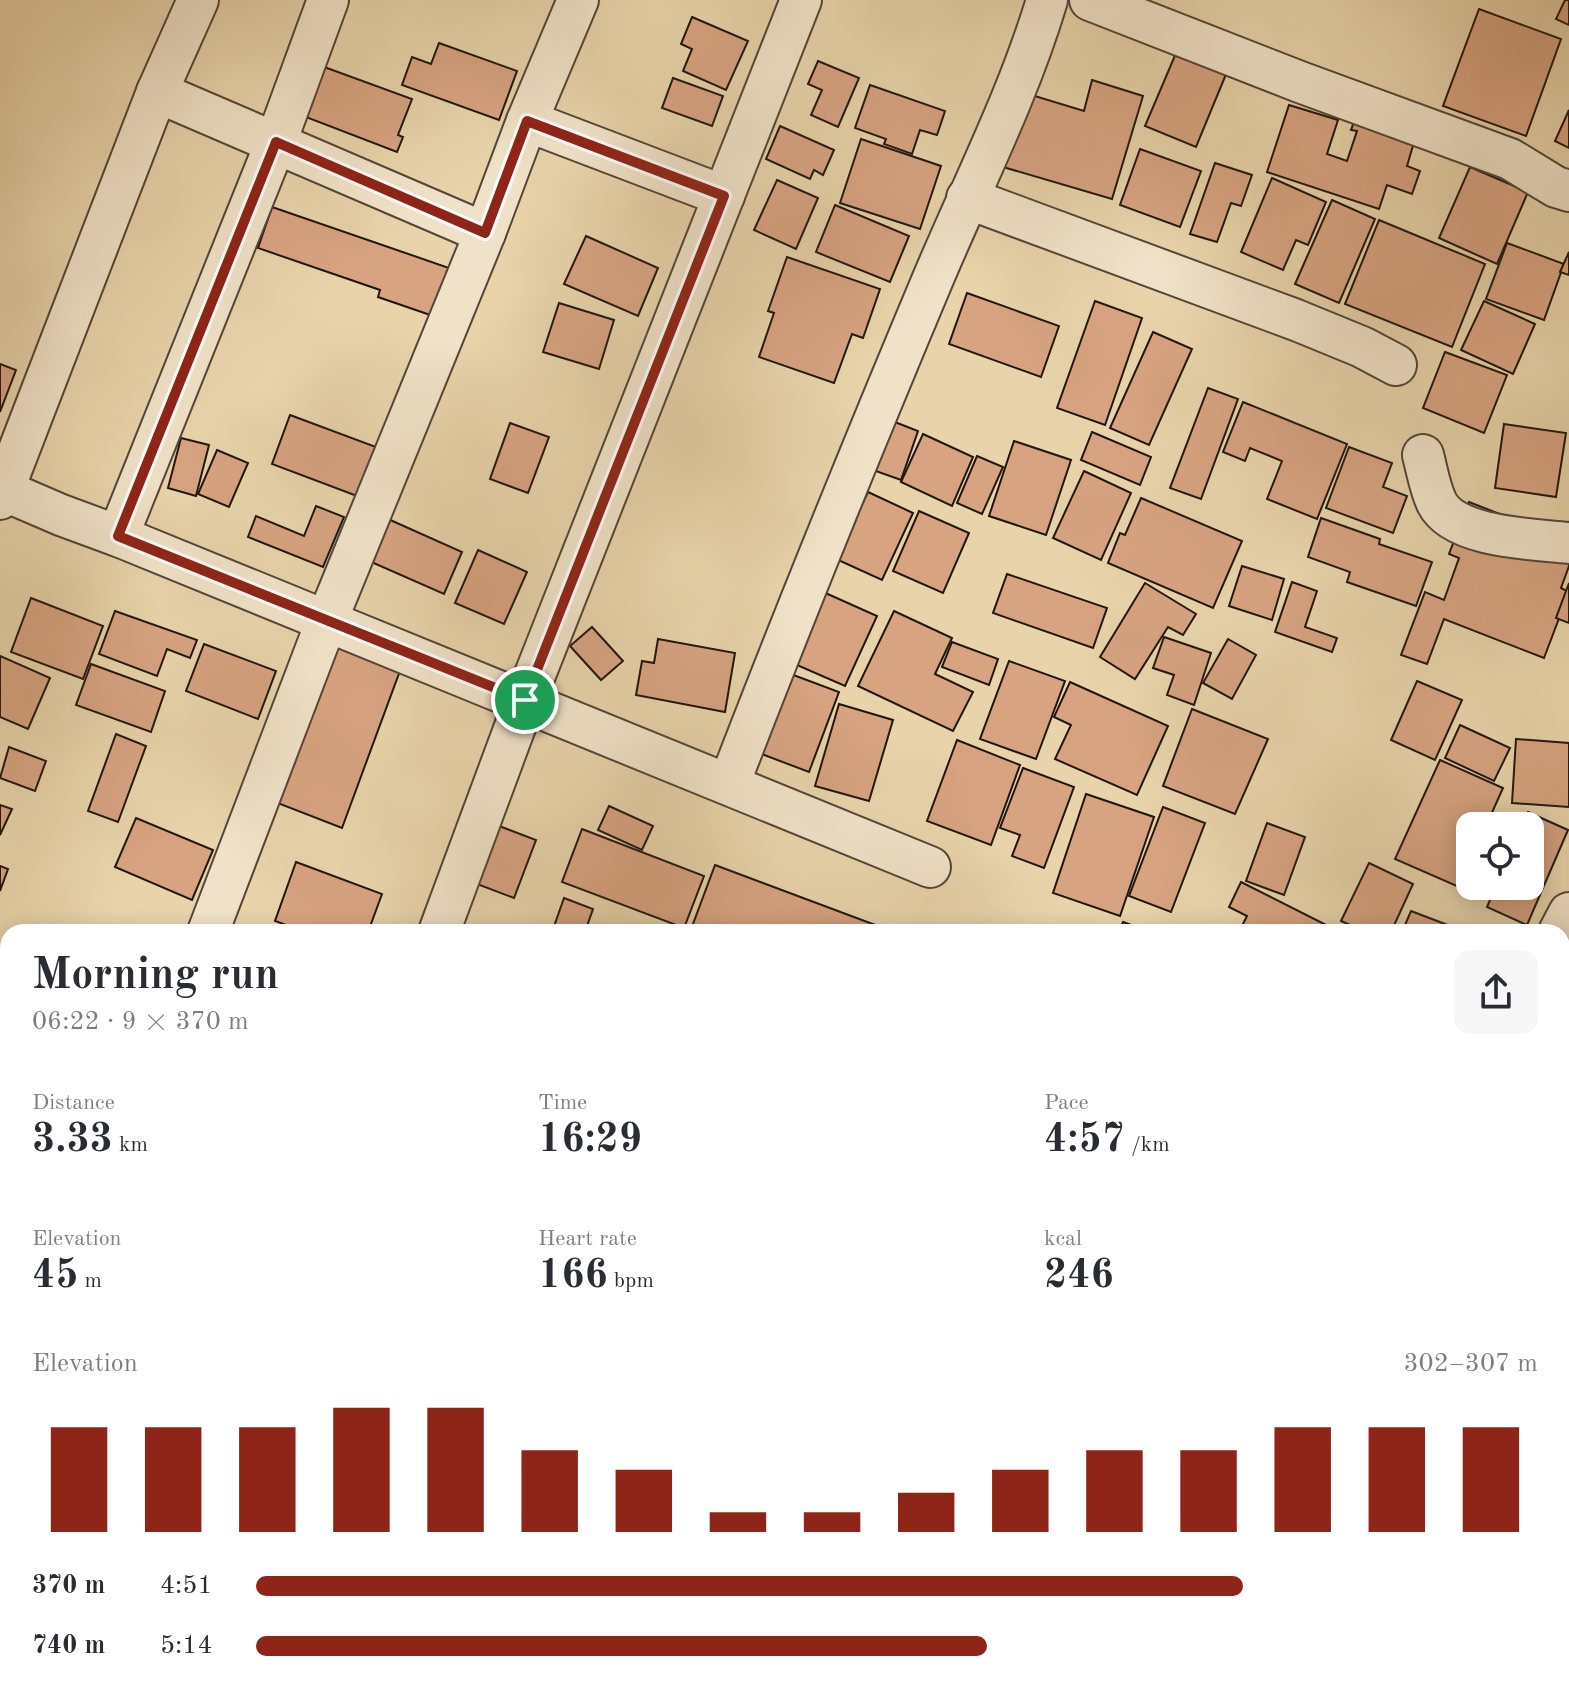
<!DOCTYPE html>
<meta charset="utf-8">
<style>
:root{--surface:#fff;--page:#f7f7f7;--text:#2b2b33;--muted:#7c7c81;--accent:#8f2418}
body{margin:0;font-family:"Old Standard TT",serif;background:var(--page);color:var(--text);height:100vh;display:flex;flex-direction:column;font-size:30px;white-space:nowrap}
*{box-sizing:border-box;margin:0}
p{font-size:26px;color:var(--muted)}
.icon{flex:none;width:44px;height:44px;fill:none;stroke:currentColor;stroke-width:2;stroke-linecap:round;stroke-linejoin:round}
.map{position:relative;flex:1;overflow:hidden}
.drawer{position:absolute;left:0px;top:924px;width:1570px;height:770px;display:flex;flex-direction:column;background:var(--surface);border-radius:24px 24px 0 0;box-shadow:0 4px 20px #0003}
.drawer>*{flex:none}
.controls{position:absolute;left:1456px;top:812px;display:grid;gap:16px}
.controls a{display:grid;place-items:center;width:88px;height:88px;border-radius:16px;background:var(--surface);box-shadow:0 4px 20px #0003;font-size:40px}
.pin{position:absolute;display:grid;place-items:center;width:68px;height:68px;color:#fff;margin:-34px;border:4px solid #fff;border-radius:50%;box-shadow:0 2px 8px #0007}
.round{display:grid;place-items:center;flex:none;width:84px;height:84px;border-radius:16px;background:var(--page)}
.overview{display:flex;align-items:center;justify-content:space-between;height:136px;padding:0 32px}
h1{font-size:44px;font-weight:700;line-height:60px}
.metrics{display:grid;grid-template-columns:repeat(3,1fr);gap:12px;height:136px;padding:8px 32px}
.metrics div{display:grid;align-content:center}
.metrics b{font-size:40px;font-weight:700}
.metrics small{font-size:22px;font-weight:400}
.metrics p{font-size:22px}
.chart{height:224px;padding:16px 32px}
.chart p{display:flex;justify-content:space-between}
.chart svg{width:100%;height:144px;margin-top:8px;stroke:var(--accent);stroke-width:6}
ul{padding:0 32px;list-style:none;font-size:26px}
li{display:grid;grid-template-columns:128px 96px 1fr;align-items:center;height:60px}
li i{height:20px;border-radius:10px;background:var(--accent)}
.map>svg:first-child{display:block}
.building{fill:#d7a381;stroke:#221612;stroke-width:2}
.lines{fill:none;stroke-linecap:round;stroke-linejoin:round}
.minor-casing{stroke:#544538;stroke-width:44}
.minor{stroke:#f0e2c8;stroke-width:40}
.route-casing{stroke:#fff;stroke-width:16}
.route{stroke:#8f2418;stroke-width:10}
</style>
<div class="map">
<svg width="1569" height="1693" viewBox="0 0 1569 1693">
<rect width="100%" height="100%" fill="#e8d3aa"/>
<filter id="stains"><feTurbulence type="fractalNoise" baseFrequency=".0025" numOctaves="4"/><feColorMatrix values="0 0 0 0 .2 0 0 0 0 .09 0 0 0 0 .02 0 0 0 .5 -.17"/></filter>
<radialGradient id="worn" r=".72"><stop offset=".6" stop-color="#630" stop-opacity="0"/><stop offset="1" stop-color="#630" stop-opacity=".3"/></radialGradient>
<g class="building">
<path d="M1565 0H1569V25L1556 19Z"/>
<path d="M1479 9 1561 39 1526 136 1443 106Z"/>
<path d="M692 17 748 41 726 90 683 71 692 49 681 44Z"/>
<path d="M439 43 517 71 499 120 402 85 412 57 431 64Z"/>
<path d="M1179 46 1229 67 1196 147 1145 126Z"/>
<path d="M818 61 859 78 838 127 811 115 822 90 808 84Z"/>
<path d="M316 64 412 99 398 135 403 137 397 152 298 114Z"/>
<path d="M673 78 723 96 712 126 662 108Z"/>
<path d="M1092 80 1143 96 1112 199 1003 167 1025 93 1084 111Z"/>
<path d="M870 85 945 111 937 135 920 130 912 154 884 144 886 139 855 128Z"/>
<path d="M1289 105 1338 120 1327 154 1347 161 1357 131 1351 130 1355 119 1415 139 1407 166 1420 171 1412 194 1387 185 1379 209 1267 172Z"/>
<path d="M1569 110V148L1555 141Z"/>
<path d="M780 126 834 150 823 175 814 170 810 179 766 159Z"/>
<path d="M861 139 941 166 920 229 840 203Z"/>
<path d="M1140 149 1201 171 1180 227 1120 205Z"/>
<path d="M1215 163 1252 175 1241 206 1231 203 1217 242 1190 234Z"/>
<path d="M1470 167 1528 192 1497 264 1439 238Z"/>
<path d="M1272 178 1326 202 1308 245 1296 240 1283 270 1241 252Z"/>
<path d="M777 180 818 198 796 249 754 230Z"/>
<path d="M1332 200 1375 219 1339 303 1295 284Z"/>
<path d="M835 205 909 236 890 282 816 252Z"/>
<path d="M272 207 452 269 436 317 378 297 380 290 258 248Z"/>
<path d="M1379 220 1485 264 1452 347 1345 304Z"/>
<path d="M586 236 658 268 638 316 564 284Z"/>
<path d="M1507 243 1564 264 1544 320 1486 299Z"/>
<path d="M1569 252V275L1560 272Z"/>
<path d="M787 257 880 289 863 338 852 334 834 383 759 357 774 313 768 311Z"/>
<path d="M967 293 1059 326 1041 377 949 344Z"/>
<path d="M1095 301 1142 318 1105 425 1057 408Z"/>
<path d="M1484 301 1535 324 1513 374 1461 350Z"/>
<path d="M559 303 614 320 599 369 543 352Z"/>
<path d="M1153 332 1192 349 1149 445 1110 428Z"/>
<path d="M1445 352 1507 375 1484 433 1423 408Z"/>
<path d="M0 364 16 370 0 412Z"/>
<path d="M1208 388 1238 399 1201 499 1170 488Z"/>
<path d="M1243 402 1347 444 1317 519 1267 499 1282 461 1250 448 1245 461 1223 452Z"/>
<path d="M290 415 376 447 357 496 272 464Z"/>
<path d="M887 419 918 431 901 480 870 469Z"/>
<path d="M510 423 549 437 528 493 490 479Z"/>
<path d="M1504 424 1566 433 1556 497 1495 488Z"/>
<path d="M1092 432 1151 457 1140 485 1081 460Z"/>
<path d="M923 434 973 457 952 506 901 482Z"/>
<path d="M181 438 209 445 196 496 168 488Z"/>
<path d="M1014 441 1071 460 1046 535 989 516Z"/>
<path d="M1349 447 1392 463 1383 487 1407 496 1393 533 1326 508Z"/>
<path d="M217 450 248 463 229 507 198 494Z"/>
<path d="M977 456 1003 467 982 514 957 503Z"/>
<path d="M1084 471 1131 493 1101 560 1053 538Z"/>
<path d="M868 492 913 513 882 580 836 559Z"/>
<path d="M1141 498 1242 541 1213 608 1108 563 1120 533 1125 535Z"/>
<path d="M1469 502 1569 541V566L1561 588 1569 592 1544 658 1444 619 1427 664 1401 655 1425 592 1444 600 1459 558 1449 554Z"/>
<path d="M316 506 344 517 323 567 248 537 256 516 304 536Z"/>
<path d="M919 511 969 533 943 593 893 571Z"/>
<path d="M1321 518 1380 539 1379 544 1432 562 1416 606 1347 582 1350 572 1308 557Z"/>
<path d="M388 519 462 552 444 594 369 561Z"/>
<path d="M478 550 527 572 504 624 455 603Z"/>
<path d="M1242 566 1284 579 1272 620 1229 606Z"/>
<path d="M1007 574 1107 608 1093 648 993 613Z"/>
<path d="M1292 582 1317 591 1305 627 1337 638 1332 652 1275 632Z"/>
<path d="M1145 583 1196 614 1183 635 1168 627 1135 679 1100 657Z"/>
<path d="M1569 583V623L1556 618Z"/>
<path d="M821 591 877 616 845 686 790 662Z"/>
<path d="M31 598 103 626 83 679 11 652Z"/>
<path d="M115 611 197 640 190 658 167 649 157 676 99 654Z"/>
<path d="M894 611 952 638 935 674 973 692 953 731 858 686Z"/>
<path d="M342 625 408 649 342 828 275 802Z"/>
<path d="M592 627 623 661 601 680 570 646Z"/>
<path d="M1164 637 1211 653 1194 705 1167 695 1174 675 1153 668Z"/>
<path d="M658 639 735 653 725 712 636 695 642 661 654 663Z"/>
<path d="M1228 639 1256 655 1232 699 1203 683Z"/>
<path d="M952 642 998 659 989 685 942 667Z"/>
<path d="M204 644 276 671 258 719 186 691Z"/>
<path d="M0 656 50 678 28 729 0 717Z"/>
<path d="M1009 661 1065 681 1036 759 980 739Z"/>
<path d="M91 664 165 691 151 732 76 705Z"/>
<path d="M788 673 839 692 809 772 759 753Z"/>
<path d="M1417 681 1462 700 1435 760 1391 740Z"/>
<path d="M1070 682 1168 726 1137 795 1055 759 1071 725 1054 717Z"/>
<path d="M839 704 893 720 869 801 815 786Z"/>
<path d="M1192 709 1268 739 1235 814 1163 786Z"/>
<path d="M1460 725 1510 748 1494 781 1445 758Z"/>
<path d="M116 734 146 746 118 822 88 811Z"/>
<path d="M1516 739 1569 743V807L1512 803Z"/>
<path d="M957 740 1020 765 991 845 927 821Z"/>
<path d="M9 747 46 761 35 791 0 778Z"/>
<path d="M1440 760 1503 788 1486 826H1470V863L1459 887 1395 859Z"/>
<path d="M1023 768 1074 787 1044 868 1012 856 1020 835 1000 828Z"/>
<path d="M1086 794 1154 817 1120 916 1053 893Z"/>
<path d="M0 805 12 809 0 835Z"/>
<path d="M609 806 653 826 642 850 598 830Z"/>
<path d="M1163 807 1205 823 1171 912 1129 896Z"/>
<path d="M1528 812 1568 830 1527 925 1487 907 1496 886H1530V826H1522Z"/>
<path d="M136 818 213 850 192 900 115 867Z"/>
<path d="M1267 823 1305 837 1284 895 1246 881Z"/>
<path d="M499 826 536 840 514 898 477 884Z"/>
<path d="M582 829 704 876 684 928 562 882Z"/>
<path d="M296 862 382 894 368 932H305L275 921Z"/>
<path d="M1369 863 1413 884 1391 932H1366L1341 921Z"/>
<path d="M715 865 894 932H690Z"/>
<path d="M0 866 8 869 0 891Z"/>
<path d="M1241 882 1340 932H1239L1247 916 1229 907Z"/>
<path d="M564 898 593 909 586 929 593 932H552Z"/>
<path d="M1411 911 1466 932H1402Z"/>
<path d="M1123 922 1150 932H1119Z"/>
<path d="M0 1044 8 1047V1087L0 1083Z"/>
<path d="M1565 1262 1569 1263V1324L1562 1323Z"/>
<path d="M0 1393 8 1396V1413L0 1435Z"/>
<path d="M1562 1528 1569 1530V1557L1562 1555Z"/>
<path d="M20 1686H23L60 1693H19Z"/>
<path d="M77 1686H123L128 1688 126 1693H75Z"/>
<path d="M205 1686H229L226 1693Z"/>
<path d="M352 1686H404L399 1693H348Z"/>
<path d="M1106 1686H1125L1162 1690 1161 1693H1105Z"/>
</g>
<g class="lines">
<g class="minor-casing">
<g id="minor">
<path d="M1090 0 1300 82 1510 159 1556 187 1569 191"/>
<path d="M157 92 485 233"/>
<path d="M527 121 724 196"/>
<path d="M967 198 1296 320 1362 347 1396 365"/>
<path d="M1423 455C1427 470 1430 489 1437 503 1455 538 1534 539 1569 543"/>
<path d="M3 490 61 515 118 536 276 142 328 0"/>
<path d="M0 499 157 92 198 0"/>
<path d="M118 536 930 867"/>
<path d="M729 784C794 615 862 448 932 281 971 188 1018 97 1047 0"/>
<path d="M208 932 327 620 485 233 527 121 578 0"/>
<path d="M439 932 525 700 801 0"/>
<path d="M1559 932 1569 913"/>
<path d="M1562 1005 1569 1015"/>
<path d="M1562 1620 1569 1598"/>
<path d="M253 1693 257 1686"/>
<path d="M924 1693 960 1686"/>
<path d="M1032 1693 1033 1686"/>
<path d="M1539 1693 1541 1686"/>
</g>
</g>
<use href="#minor" class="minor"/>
</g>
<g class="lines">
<g class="route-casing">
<path id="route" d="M527 121 724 196 525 700 118 536 276 142 485 233Z"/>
</g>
<use href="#route" class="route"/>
</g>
<rect width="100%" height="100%" filter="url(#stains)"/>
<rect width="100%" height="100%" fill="url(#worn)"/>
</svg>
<div class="controls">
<a><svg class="icon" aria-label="locate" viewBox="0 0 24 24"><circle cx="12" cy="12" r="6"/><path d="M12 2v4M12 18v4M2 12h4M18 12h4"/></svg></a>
</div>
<div class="pin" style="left:525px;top:700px;background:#1e9e55"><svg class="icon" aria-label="arrive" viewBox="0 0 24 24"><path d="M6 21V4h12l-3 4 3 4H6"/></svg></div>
<section class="drawer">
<div class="overview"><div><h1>Morning run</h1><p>06:22 · 9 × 370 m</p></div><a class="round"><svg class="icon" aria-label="share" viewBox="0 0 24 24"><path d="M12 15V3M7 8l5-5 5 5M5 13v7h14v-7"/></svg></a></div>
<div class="metrics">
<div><p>Distance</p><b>3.33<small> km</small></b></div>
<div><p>Time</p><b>16:29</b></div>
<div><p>Pace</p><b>4:57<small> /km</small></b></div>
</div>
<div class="metrics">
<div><p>Elevation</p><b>45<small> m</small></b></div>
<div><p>Heart rate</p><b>166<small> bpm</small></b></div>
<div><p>kcal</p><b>246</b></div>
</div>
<div class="chart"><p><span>Elevation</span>302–307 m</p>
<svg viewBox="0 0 160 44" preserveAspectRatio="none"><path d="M5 44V12M15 44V12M25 44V12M35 44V6M45 44V6M55 44V19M65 44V25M75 44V38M85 44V38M95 44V32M105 44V25M115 44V19M125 44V19M135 44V12M145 44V12M155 44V12"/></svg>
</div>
<ul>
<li><b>370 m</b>4:51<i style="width:77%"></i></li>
<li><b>740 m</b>5:14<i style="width:57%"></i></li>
</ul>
</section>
</div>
